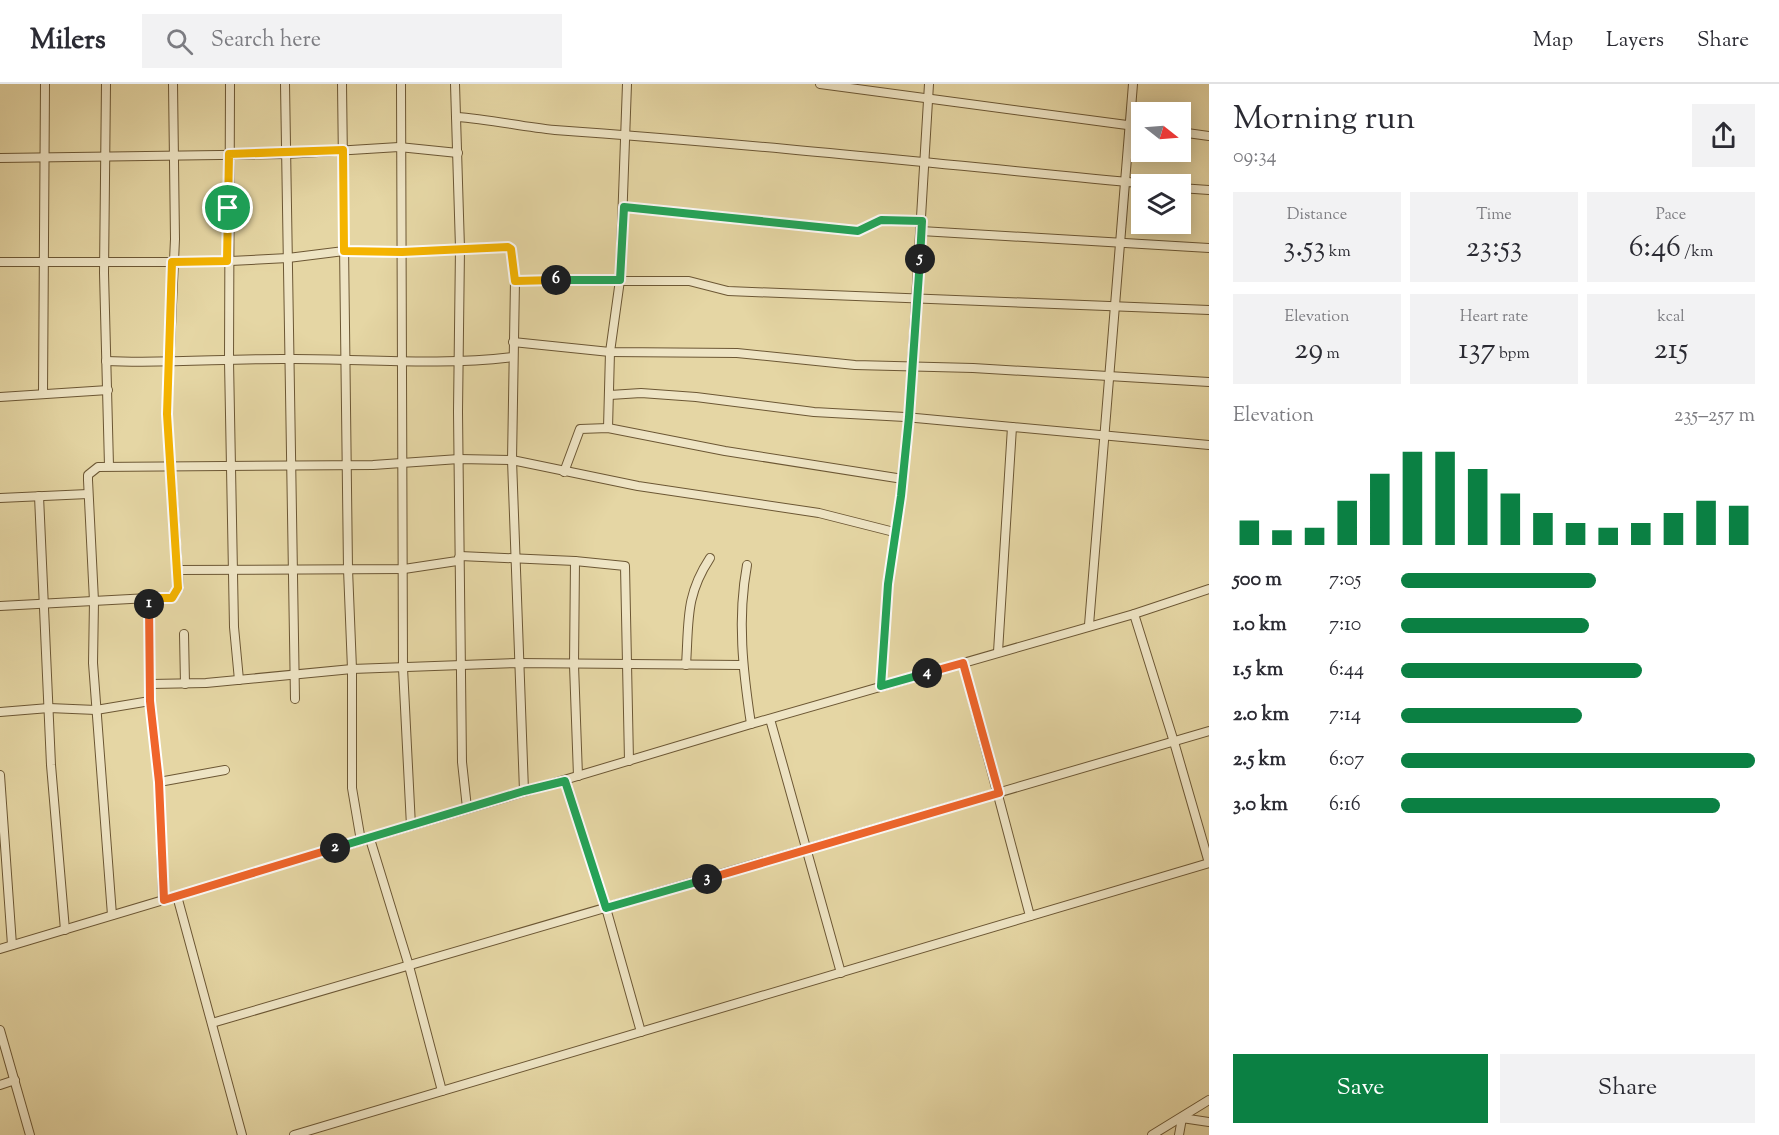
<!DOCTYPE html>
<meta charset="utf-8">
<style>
:root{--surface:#fff;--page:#f2f2f3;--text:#2b2b33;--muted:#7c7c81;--line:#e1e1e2;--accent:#0b8043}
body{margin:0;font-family:"Sorts Mill Goudy",serif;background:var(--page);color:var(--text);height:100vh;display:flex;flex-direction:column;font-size:22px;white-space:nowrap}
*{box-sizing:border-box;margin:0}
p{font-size:20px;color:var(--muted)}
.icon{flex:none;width:33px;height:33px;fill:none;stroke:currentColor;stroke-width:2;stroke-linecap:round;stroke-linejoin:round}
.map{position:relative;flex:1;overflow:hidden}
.panel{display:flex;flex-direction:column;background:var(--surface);width:570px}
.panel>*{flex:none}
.needle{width:39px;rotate:107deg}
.fabs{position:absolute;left:1131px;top:18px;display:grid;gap:12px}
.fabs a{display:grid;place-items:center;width:60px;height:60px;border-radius:0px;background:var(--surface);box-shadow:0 3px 15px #0003;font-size:30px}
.pin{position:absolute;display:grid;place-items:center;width:51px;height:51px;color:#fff;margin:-26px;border:3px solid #fff;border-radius:50%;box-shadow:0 2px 6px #0007}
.km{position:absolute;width:30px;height:30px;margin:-15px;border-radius:50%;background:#222;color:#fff;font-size:16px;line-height:30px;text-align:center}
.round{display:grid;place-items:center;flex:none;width:63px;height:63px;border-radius:0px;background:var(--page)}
.summary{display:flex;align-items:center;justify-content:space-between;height:102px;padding:0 24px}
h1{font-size:33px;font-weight:600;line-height:45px}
.figures{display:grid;grid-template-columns:repeat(3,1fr);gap:9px;height:102px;padding:6px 24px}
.figures div{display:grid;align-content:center;border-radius:0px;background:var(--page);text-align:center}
.figures b{font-size:30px;font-weight:600}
.figures small{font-size:16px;font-weight:400}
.figures p{font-size:16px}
.chart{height:168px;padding:12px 24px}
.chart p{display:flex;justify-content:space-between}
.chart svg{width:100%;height:108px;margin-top:6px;stroke:var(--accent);stroke-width:6}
.button{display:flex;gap:12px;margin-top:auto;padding:12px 24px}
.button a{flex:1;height:69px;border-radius:0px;background:var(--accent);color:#fff;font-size:24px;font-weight:600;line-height:69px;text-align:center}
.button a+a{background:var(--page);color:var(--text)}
ul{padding:0 24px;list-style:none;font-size:20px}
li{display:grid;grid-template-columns:96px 72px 1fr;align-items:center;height:45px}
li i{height:15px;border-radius:8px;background:var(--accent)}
header{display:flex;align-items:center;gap:36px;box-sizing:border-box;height:84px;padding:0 30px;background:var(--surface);border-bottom:2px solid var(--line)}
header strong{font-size:28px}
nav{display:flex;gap:33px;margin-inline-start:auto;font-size:21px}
.search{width:420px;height:54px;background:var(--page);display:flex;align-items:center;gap:15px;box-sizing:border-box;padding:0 21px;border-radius:0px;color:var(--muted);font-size:22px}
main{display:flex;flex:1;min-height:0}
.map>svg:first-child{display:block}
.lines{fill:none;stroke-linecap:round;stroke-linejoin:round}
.minor-casing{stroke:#6c5734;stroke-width:10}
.minor{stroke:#eee4c4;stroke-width:8}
.split-1-casing{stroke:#fff;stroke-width:12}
.split-2-casing{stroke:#fff;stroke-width:12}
.split-3-casing{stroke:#fff;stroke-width:12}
.split-4-casing{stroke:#fff;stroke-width:12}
.split-5-casing{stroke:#fff;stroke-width:12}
.split-6-casing{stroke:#fff;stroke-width:12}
.split-7-casing{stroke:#fff;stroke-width:12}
.split-1{stroke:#f5b400;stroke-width:8}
.split-2{stroke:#f0652b;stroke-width:8}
.split-3{stroke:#22a559;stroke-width:8}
.split-4{stroke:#f0652b;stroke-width:8}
.split-5{stroke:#22a559;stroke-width:8}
.split-6{stroke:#22a559;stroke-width:8}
.split-7{stroke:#f5b400;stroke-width:8}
</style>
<header>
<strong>Milers</strong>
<div class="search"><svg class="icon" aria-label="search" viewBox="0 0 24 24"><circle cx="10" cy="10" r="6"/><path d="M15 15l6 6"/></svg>Search here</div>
<nav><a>Map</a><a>Layers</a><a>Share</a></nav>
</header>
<main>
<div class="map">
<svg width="1209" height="1051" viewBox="0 0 1209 1051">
<rect width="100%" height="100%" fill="#e5d6a4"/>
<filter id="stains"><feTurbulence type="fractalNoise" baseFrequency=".00333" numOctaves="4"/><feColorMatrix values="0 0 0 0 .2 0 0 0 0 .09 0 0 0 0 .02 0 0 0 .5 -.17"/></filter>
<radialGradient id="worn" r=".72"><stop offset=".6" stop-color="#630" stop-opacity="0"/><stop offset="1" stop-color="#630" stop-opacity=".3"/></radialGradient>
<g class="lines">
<g class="minor-casing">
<g id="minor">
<path d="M106 0 104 189 109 382"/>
<path d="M230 0 229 277 234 543 239 596"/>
<path d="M285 0 295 615"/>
<path d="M342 0 348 485 352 585V704L361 757"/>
<path d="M401 0 403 584 411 742"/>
<path d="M455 0 460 164 458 328 462 678 467 724"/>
<path d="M820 0 1142 43"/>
<path d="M456 33C490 35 522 43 555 46 753 60 950 81 1147 100"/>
<path d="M1180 48 1209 52"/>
<path d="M0 74 286 70 399 63 458 69"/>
<path d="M1180 104 1209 106"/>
<path d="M624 123 858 147 881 136 922 137"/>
<path d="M921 147 1209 164"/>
<path d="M0 178H210L288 174 344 167 402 168 501 163 511 165 515 197"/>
<path d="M513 258 610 268 737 269 855 281 973 284 1209 298"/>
<path d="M106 277C169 280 231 274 294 275 366 275 441 282 513 273"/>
<path d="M43 309 45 0"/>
<path d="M610 311 641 309 696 313 814 328 905 333 1209 361"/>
<path d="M0 313 108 306"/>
<path d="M608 344 610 268 620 196 627 0"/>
<path d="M564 388 580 345 608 344 725 367 903 395"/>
<path d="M39 412 51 681 65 846"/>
<path d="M0 414 88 410"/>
<path d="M575 477 574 581 578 692"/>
<path d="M747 481C737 535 743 587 751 640"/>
<path d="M176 486 404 485 457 477 460 472 575 477 625 482 629 677"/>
<path d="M0 522 149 514"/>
<path d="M1134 530 1174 658 1209 779"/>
<path d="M1089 541 1133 0"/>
<path d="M184 550 185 600"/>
<path d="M998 568 1012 343"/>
<path d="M963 579 1030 832"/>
<path d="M686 581C689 537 685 512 710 474"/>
<path d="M150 600 206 599 352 585 518 579 742 581"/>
<path d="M881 602 888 500 901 412 909 333 929 0"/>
<path d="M0 628 49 624 96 626 150 617"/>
<path d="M770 635 841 889"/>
<path d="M0 691 12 861"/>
<path d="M565 697 606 824 641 948"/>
<path d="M159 698 225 686"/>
<path d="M524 707 512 376 515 197H689L728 207 1209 226"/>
<path d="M370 755 409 882 442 1007"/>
<path d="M177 812 242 1051"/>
<path d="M163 816 159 698 150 617 149 514H172L179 504 167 330 175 155 173 0"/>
<path d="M112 831 93 579 94 517 88 396V391L98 383 373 381 459 375 512 376 638 402 819 429 894 448"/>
<path d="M0 865 751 640 1134 530 1209 505"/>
<path d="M212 939 1209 647"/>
<path d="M0 946 30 1051"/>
<path d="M0 1001 15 996"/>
<path d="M294 1051 1209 779"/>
<path d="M1152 1051 1209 1016"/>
<path d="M1179 1051 1182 1034 1209 1038"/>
</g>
</g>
<use href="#minor" class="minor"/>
</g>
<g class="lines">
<g class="split-1-casing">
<path id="split-1" d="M149 520V514H172L178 504 167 330 172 178 227 177 228 124"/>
</g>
<g class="split-2-casing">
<path id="split-2" d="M149 520 150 617 159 698 164 816 335 764"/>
</g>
<g class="split-3-casing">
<path id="split-3" d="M335 764 524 707 565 697 606 824 707 795"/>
</g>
<g class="split-4-casing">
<path id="split-4" d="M707 795 999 709 963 579 927 589"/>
</g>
<g class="split-5-casing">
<path id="split-5" d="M920 175 909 333 901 412 888 500 881 602 927 589"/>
</g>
<g class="split-6-casing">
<path id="split-6" d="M556 196H620L624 123 858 147 881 136 922 137 920 175"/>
</g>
<g class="split-7-casing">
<path id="split-7" d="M228 124 229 70 343 66 344 167 402 168 508 163 511 165 515 197 556 196"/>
</g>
<use href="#split-1" class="split-1"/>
<use href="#split-2" class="split-2"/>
<use href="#split-3" class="split-3"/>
<use href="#split-4" class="split-4"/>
<use href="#split-5" class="split-5"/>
<use href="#split-6" class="split-6"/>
<use href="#split-7" class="split-7"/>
</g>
<rect width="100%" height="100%" filter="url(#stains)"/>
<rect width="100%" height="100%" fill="url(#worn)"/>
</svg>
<div class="fabs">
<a><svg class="needle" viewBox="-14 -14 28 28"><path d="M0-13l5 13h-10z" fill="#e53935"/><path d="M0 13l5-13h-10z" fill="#7c7c81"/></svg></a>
<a><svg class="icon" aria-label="layers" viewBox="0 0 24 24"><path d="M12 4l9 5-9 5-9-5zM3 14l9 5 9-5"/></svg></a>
</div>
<div class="pin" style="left:228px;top:124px;background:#1e9e55"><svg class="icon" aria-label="arrive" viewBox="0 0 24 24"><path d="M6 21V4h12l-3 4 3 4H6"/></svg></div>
<b class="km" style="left:149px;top:520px">1</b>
<b class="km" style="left:335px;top:764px">2</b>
<b class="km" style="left:707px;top:795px">3</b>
<b class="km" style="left:927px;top:589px">4</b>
<b class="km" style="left:920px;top:175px">5</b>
<b class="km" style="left:556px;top:196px">6</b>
</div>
<section class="panel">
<div class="summary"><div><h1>Morning run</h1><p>09:34</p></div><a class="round"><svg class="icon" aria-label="share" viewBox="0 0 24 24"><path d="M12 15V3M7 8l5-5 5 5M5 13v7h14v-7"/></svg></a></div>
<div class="figures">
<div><p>Distance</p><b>3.53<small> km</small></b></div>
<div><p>Time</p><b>23:53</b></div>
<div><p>Pace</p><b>6:46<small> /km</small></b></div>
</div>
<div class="figures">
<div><p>Elevation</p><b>29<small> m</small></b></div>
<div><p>Heart rate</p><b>137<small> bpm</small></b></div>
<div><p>kcal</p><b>215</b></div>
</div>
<div class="chart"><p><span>Elevation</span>235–257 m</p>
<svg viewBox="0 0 160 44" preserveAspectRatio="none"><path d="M5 44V34M15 44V38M25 44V37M35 44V26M45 44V15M55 44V6M65 44V6M75 44V13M85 44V23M95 44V31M105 44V35M115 44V37M125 44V35M135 44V31M145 44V26M155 44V28"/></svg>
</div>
<ul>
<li><b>500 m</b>7:05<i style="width:55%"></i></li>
<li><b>1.0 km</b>7:10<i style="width:53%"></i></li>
<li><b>1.5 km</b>6:44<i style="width:68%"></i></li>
<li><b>2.0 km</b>7:14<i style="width:51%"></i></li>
<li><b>2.5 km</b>6:07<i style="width:100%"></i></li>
<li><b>3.0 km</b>6:16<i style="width:90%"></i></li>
</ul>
<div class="button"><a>Save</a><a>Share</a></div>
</section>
</main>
